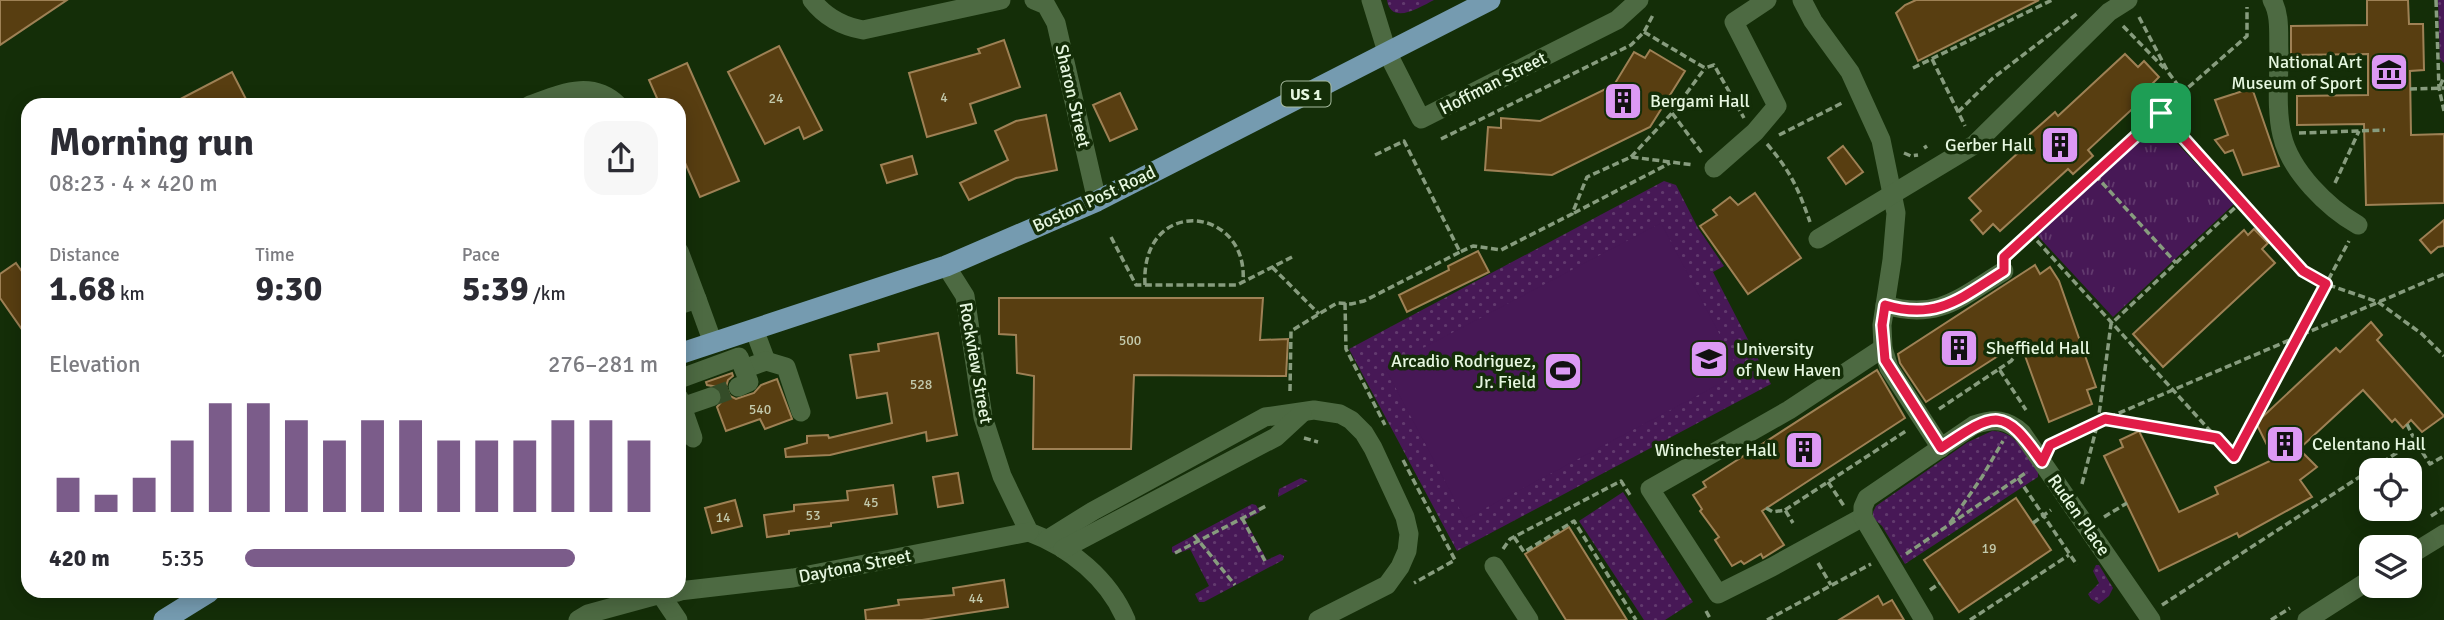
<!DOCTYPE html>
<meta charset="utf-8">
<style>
:root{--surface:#fff;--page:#f7f7f7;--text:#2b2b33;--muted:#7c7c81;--accent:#7b5c8a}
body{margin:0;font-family:Signika,sans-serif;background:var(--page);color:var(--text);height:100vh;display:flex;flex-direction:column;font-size:26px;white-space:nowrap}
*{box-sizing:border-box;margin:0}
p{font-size:23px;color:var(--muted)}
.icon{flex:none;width:38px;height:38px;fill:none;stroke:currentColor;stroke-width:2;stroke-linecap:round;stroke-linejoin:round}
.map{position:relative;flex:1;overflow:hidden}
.drawer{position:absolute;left:21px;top:98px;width:665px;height:500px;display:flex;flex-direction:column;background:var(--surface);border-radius:21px;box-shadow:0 4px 18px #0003}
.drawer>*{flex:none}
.buttons{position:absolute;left:2359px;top:458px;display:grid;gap:14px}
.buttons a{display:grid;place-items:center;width:63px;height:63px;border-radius:14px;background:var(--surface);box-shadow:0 4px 18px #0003;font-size:35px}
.pin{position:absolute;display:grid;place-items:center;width:60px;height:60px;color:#fff;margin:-30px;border-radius:14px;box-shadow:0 4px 10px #0006}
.round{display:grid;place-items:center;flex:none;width:74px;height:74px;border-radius:21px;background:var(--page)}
.headline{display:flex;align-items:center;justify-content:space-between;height:119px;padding:0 28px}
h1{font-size:38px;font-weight:700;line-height:52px}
.figures{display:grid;grid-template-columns:repeat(3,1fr);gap:10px;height:119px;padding:7px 28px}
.figures div{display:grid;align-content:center}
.figures b{font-size:35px;font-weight:700}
.figures small{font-size:19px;font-weight:400}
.figures p{font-size:19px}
.chart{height:196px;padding:14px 28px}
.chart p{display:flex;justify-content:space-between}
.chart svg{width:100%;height:126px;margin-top:7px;stroke:var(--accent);stroke-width:6}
ul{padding:0 28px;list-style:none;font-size:23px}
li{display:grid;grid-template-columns:112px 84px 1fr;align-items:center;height:52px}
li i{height:18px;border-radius:9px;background:var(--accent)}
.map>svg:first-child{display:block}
.grass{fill:url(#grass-dots)}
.park{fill:url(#park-tufts)}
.pitch{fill:#471856}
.building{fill:#583e11;stroke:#9e8155;stroke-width:2}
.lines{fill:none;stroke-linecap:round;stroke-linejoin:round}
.minor-tunnel{stroke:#344c28;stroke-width:19;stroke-dasharray:19 10;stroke-linecap:butt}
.path{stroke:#879c7e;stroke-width:3.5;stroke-dasharray:7 3.5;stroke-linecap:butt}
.minor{stroke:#4d6a42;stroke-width:19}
.major{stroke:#759bb0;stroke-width:21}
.route-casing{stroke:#fff;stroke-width:14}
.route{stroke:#e11d48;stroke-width:9}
.labels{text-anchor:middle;stroke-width:7;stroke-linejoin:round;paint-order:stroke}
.number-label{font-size:14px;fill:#c2c9ac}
.shield{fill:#142e08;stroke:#a7bb9f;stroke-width:2}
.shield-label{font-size:16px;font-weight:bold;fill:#e6f7e0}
.poi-label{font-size:18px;fill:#e6f7e0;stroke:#142e08;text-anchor:end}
.street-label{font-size:18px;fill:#e6f7e0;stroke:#142e08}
</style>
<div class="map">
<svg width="2444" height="620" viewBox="0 0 2444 620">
<defs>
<pattern id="grass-dots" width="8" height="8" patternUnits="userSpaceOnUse" patternTransform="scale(1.75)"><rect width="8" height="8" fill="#471856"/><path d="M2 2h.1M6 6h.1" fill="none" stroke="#623a6e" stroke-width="1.8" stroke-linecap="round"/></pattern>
<pattern id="park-tufts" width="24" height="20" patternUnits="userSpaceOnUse" patternTransform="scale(1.75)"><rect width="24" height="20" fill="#471856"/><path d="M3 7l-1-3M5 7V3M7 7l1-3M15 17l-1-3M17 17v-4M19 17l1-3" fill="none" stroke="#623a6e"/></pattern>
</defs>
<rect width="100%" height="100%" fill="#142e08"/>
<g class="grass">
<path d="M1387 0H1434C1420 7 1391 26 1387 0Z"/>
<path d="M2438 0H2444V63L2440 59Z"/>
<path d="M1664 181 1676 185 1698 228 1724 266 1713 272 1771 384 1457 551 1349 349Z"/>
<path d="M1992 431C2017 431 2025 454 2038 472V477L1905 564 1882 526 1873 518V512L1876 506 1968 442Z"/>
<path d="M1301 478 1308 481 1278 497 1279 489Z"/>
<path d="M1623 492 1693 602 1665 620H1644L1579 521Z"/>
<path d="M1252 504 1256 505 1260 512 1245 520 1267 560 1280 554 1284 556 1283 560 1204 602H1199L1195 594 1209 586 1190 549 1176 554 1172 552V547Z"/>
<path d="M2096 565H2099L2113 588 2109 596 2099 604 2091 599 2088 594 2099 583 2093 571Z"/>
</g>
<path class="park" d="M2157 122 2234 204 2113 317 2036 234Z"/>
<path class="pitch" d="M1661 223 1740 373 1465 519 1385 368Z"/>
<g class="building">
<path d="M0 0H67L0 45Z"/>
<path d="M1916 0H2039L1918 61 1896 13 1905 5Z"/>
<path d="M2367 0H2408L2409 24H2423L2424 70 2410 71 2411 135 2444 134V203L2366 205 2364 124 2297 125V96L2368 95V54L2291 55V26L2367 25Z"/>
<path d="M1004 40 1020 87 970 104 976 123 927 137 909 73 980 53 978 49Z"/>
<path d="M779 46 822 130 804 139 799 127 765 144 728 72Z"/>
<path d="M1650 50 1685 71 1650 127 1552 175 1485 170 1488 127 1501 128V118L1540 121 1614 85 1634 52 1645 58Z"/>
<path d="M2125 54 2138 67 2144 61 2159 77 2153 83 2156 87 2088 150 2093 156 2073 174 2068 169 2000 231 1993 224 1983 234 1971 220 1981 211 1969 198 2033 139 2029 135 2055 112 2058 116Z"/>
<path d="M687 63 739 181 700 197 679 149V105H660L649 80Z"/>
<path d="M232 72 249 105H169Z"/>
<path d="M2252 88 2279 166 2243 175 2233 150 2225 153 2215 140 2228 135 2215 100Z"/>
<path d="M1120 93 1137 129 1110 141 1093 105Z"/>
<path d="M1046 115 1057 170 1016 178 969 200 960 183 1008 160 995 131 1016 121Z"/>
<path d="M1843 146 1863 172 1846 184 1828 158Z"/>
<path d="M912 156 917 174 887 183 881 165Z"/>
<path d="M1755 193 1801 258 1748 294 1700 226 1717 215 1713 210 1730 197 1738 205Z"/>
<path d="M2444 220V246L2438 247 2431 253 2420 240Z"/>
<path d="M2254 229 2268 243 2262 249 2275 263 2163 367 2133 334 2244 230 2248 235Z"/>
<path d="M1478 251 1489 272 1407 312 1399 295 1449 270 1448 266Z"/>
<path d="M16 263 28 280V338L0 298V274Z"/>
<path d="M2035 265 2040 274 2050 267 2059 281 2096 387 2087 390 2092 404 2049 422 2020 342 1926 402 1900 363 1898 354Z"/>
<path d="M999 298H1263L1260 340 1288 339 1286 376 1134 375 1131 449H1033L1034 376 1017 373 1016 335 999 334Z"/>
<path d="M2371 322 2382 335 2377 340 2444 416 2422 432 2411 420 2403 428 2395 419 2392 422 2363 390 2299 449 2317 467 2300 480 2312 497 2239 537 2237 533 2159 571 2104 456 2123 447 2120 440 2139 431 2179 512 2218 494 2215 487 2274 459 2256 423 2336 348 2340 352Z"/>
<path d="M938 333 957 435 927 441 926 432 830 455 786 457 785 449 807 443V436L828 435 829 438 892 423 887 393 857 398 850 355 879 351 878 344Z"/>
<path d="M1877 370 1905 418 1762 511 1784 545 1763 558 1761 554 1744 564 1741 561 1732 566 1715 540 1719 537 1700 511 1702 509 1693 495 1706 487 1703 482Z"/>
<path d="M732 373 733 376 728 380 726 387 730 396 736 399 754 393 761 385 777 379 792 419 765 429 760 419 726 431 717 407 723 400 722 392 718 387 707 385 706 382Z"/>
<path d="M958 473 963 503 938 507 933 477Z"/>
<path d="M893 485 897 514 831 523V526L789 531V534L767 537 764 515 794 511V505L848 500 847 491Z"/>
<path d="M2016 498 2051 550 1959 612 1924 560Z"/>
<path d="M735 500 742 526 712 533 705 508Z"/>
<path d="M1569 527 1627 620H1566L1525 554Z"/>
<path d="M1004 580 1008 607 922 620H866L865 610 899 605 898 600 954 595 953 588Z"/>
<path d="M1878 596 1883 605 1892 600 1904 620H1839Z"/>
</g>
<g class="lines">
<path class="minor-tunnel" d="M711 397 738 387"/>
<g class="path">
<path d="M2436 0 2439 88 2444 111"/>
<path d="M2139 17 2168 72 2183 92 2247 36V7"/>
<path d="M2123 26 2164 68"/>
<path d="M1644 32 1705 68 1714 65 1744 118"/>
<path d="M1932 59 1965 126"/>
<path d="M1913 68 2052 0"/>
<path d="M2440 86 2444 77"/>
<path d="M2410 89 2444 88"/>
<path d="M1958 112 1993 78 2078 13"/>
<path d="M1672 113 1702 153"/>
<path d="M2161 113 2303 271 2326 284 2378 302 2422 334 2444 356"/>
<path d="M2299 133 2385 130"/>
<path d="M1779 135 1844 102"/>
<path d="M1441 139 1631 45 1644 32 1653 15"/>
<path d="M1767 144C1791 172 1798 188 1810 222"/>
<path d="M1924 148 1927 146"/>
<path d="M1904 153 1911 156 1918 155"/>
<path d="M1375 155 1404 141 1460 252 1473 246 1501 250 1572 214 1587 177 1631 157 1694 165"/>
<path d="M1631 157 1672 113 1705 68"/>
<path d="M2095 175 2176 263"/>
<path d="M2335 183 2359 131"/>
<path d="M1574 213 1670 163"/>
<path d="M2030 233 2234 457 2349 241"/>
<path d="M1111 237 1136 285H1237L1292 257"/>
<path d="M2009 253 2183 92"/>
<path d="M1272 267 1319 314"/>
<path d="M1145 285C1140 195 1249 205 1243 282"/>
<path d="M1345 303 1346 349 1385 425"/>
<path d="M1999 369 2011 361 2027 342"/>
<path d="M1290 391 1291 331 1337 303 1351 304 1364 301 1460 252"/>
<path d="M1939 409 1999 369 2026 410"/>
<path d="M2108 420 2215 437"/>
<path d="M2407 424 2415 441"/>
<path d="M1304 438 1318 442"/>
<path d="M2052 444 2098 422 2444 274"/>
<path d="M1403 460 1455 560 1414 583"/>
<path d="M2018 478 2077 565"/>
<path d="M1828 482 1844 506"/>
<path d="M2082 484 2098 422 2111 324 2241 202"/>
<path d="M1766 508 1773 512 1785 510 1793 523"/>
<path d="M1785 510 1906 431"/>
<path d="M2431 516 2444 508"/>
<path d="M2104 517 2127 503"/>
<path d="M1242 518 1265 561"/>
<path d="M1950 523 1982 477 2003 441"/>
<path d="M2033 523 2051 510"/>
<path d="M1194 535 1235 585"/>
<path d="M1514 537 1524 552 1574 521 1636 620"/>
<path d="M2383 548 2395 540"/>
<path d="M1503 549 1510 539 1621 481 1630 495"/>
<path d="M1175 553 1266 506"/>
<path d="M1906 554 2027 472"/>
<path d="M1818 563 1831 585"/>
<path d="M1930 590 1940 583"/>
<path d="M2162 605 2415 441 2430 464 2444 456"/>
<path d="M1706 611 1711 620"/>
<path d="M1767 620 1871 564"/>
<path d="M1970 620 2069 555"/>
<path d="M2271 620 2290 608"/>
</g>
<g class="minor">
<path d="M812 0C825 17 841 26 863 30L1001 0"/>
<path d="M1034 0 1046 5 1056 23 1097 201"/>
<path d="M1371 0 1387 52 1421 119 1617 20 1639 0"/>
<path d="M1802 0 1813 21 1850 72 1881 140 1896 213 1892 260 1882 325 1883 348 1889 368 1941 448"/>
<path d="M2272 0C2281 15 2278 36 2279 53 2279 80 2276 110 2282 135 2290 171 2328 208 2358 225"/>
<path d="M530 105C561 94 591 79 618 105"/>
<path d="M1714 168 1755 132 1777 106 1734 22 1767 0"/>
<path d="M1818 239 1974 145 2109 12 2128 0"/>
<path d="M679 251 697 299 679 305"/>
<path d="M946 266 965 296 983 417 1002 476 1029 532C1070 547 1109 579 1126 620"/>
<path d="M697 299 713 343"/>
<path d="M1885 305C1938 321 1961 297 2004 271"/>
<path d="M754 329 766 361"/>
<path d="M744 369 766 361 786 367 801 412"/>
<path d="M679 379 739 357 749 382 738 387"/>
<path d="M679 398 693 438"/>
<path d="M682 407 711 397"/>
<path d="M1863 517 1772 567 1718 594 1650 489 1789 410 1883 348"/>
<path d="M1048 539 1093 511 1265 417 1314 410 1340 414 1351 420 1364 433 1373 448 1405 517 1409 534 1407 551 1400 567 1387 585 1318 620"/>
<path d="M1063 549 1276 437 1302 413"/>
<path d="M2410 555 2444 534"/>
<path d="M1494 566 1529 620"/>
<path d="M679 591 793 578 1029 532"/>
<path d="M659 592 678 620"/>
<path d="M578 620 588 614 661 594 678 592"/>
<path d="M1924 620 1863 517V507L1867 498 1974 425C1994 418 2007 419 2022 433L2151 620"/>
<path d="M2307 620 2371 579"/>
</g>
<g class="major">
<path d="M679 354 946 266 1097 201 1490 0"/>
<path d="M164 620 209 592"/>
</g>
</g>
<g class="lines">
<g class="route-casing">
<path id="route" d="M2161 113 2303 271 2326 284 2234 457 2217 438 2105 419 2050 445 2042 462C2003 406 1996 411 1941 448L1885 360 1882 325 1885 305C1938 321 1962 297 2004 271V257Z"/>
</g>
<use href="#route" class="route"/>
</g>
<defs>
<g id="museum-square" transform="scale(2.0125)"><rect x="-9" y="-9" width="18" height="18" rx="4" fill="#dc99f4" stroke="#142e08"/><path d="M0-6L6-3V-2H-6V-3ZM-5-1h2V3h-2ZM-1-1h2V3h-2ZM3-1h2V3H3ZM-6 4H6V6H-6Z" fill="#111"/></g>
<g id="building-square" transform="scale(2.0125)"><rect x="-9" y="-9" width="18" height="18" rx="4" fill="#dc99f4" stroke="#142e08"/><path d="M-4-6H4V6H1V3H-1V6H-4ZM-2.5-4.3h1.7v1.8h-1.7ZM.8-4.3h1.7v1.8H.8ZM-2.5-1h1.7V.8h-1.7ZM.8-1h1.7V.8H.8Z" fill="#111"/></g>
<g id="university-square" transform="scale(2.0125)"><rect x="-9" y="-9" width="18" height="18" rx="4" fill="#dc99f4" stroke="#142e08"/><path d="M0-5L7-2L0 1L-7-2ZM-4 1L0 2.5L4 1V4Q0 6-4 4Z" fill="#111"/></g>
<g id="stadium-square" transform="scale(2.0125)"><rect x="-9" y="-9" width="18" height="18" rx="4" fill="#dc99f4" stroke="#142e08"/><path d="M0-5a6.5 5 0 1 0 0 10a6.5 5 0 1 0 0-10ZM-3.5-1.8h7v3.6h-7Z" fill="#111"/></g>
</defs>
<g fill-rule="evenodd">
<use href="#museum-square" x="2389" y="72"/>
<use href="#building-square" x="1623" y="101"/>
<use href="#building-square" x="2060" y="145"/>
<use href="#building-square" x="1959" y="348"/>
<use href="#university-square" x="1709" y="359"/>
<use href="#stadium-square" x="1563" y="371"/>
<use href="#building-square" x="2285" y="444"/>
<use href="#building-square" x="1804" y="450"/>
</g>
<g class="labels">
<g class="number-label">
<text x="944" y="102">4</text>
<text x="776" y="103">24</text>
<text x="1130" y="345">500</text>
<text x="921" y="389">528</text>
<text x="760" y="414">540</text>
<text x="871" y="507">45</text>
<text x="813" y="520">53</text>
<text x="723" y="522">14</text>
<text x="1989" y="553">19</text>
<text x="976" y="603">44</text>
</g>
<rect class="shield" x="1281.5" y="81.5" width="49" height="25" rx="5"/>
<g class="shield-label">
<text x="1306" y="100">US 1</text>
</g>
<g class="poi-label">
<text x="2362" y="68">National Art<tspan x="2362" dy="21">Museum of Sport</tspan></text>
<text x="1650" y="107" text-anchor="start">Bergami Hall</text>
<text x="2033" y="151">Gerber Hall</text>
<text x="1986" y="354" text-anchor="start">Sheffield Hall</text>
<text x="1736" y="355" text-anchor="start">University<tspan x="1736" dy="21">of New Haven</tspan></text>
<text x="1536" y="367">Arcadio Rodriguez,<tspan x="1536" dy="21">Jr. Field</tspan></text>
<text x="2312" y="450" text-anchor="start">Celentano Hall</text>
<text x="1777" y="456">Winchester Hall</text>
</g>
<g class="street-label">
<text transform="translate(1493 83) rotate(-27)" y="6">Hoffman Street</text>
<text transform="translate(1073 96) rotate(77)" y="6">Sharon Street</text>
<text transform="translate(1094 199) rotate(-25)" y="6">Boston Post Road</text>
<text transform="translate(976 363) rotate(80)" y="6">Rockview Street</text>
<text transform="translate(2079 515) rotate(55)" y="6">Ruden Place</text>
<text transform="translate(855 566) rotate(-11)" y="6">Daytona Street</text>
</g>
</g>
</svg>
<div class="buttons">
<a><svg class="icon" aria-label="locate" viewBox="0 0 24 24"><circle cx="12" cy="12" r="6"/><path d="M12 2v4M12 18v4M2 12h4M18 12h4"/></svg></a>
<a><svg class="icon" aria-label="layers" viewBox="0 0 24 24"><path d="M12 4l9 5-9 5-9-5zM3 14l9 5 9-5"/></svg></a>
</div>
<div class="pin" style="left:2161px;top:113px;background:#1e9e55"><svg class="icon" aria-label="arrive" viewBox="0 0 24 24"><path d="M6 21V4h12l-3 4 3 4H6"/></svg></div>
<section class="drawer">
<div class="headline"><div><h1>Morning run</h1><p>08:23 · 4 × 420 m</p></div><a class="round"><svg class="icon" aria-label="share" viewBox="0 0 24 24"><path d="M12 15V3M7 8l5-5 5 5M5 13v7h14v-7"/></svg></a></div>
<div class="figures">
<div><p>Distance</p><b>1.68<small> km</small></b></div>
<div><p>Time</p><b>9:30</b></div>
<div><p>Pace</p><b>5:39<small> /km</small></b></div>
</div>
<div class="chart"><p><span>Elevation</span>276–281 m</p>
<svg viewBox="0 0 160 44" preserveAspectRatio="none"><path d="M5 44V32M15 44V38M25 44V32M35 44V19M45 44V6M55 44V6M65 44V12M75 44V19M85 44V12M95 44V12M105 44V19M115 44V19M125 44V19M135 44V12M145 44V12M155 44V19"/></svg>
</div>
<ul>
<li><b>420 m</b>5:35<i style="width:80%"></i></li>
</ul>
</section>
</div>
